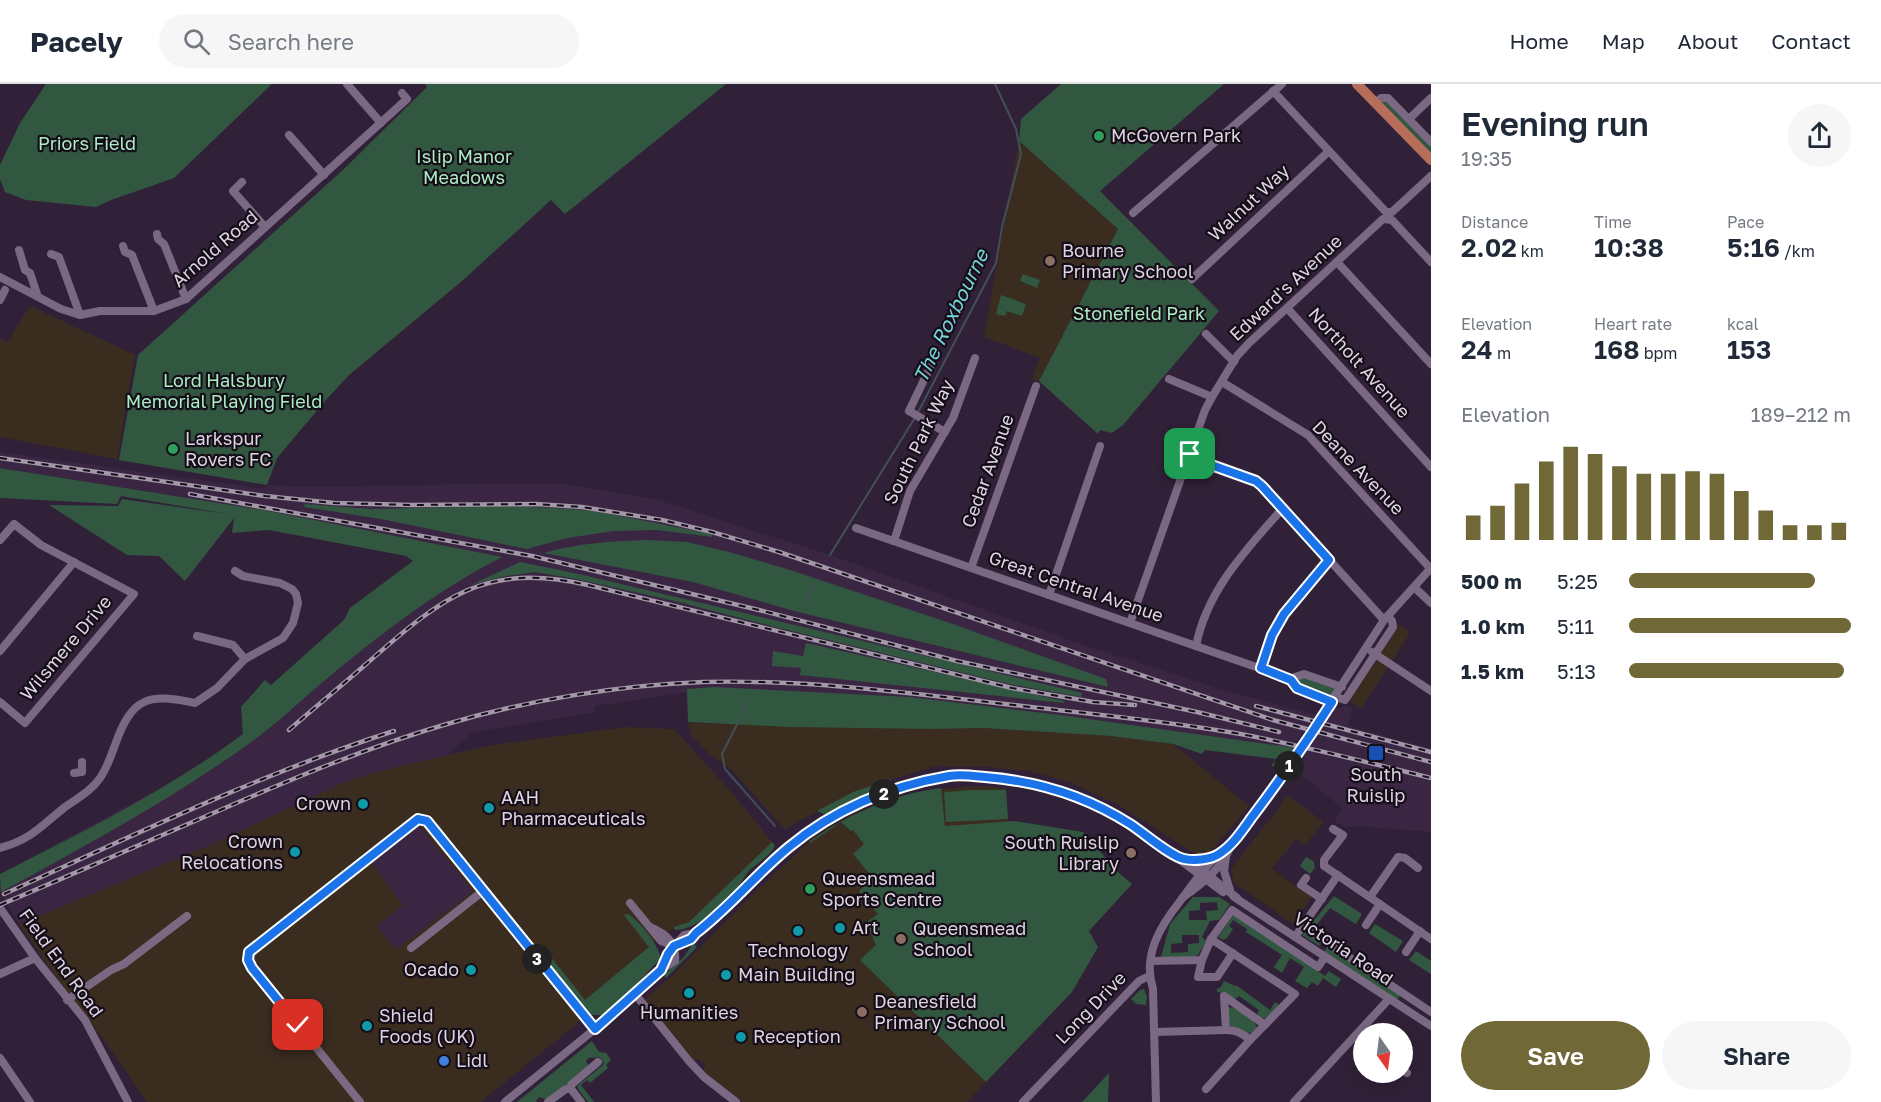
<!DOCTYPE html>
<meta charset="utf-8">
<style>
:root{--surface:#fff;--page:#f6f6f7;--text:#1f2937;--muted:#747a83;--line:#e0e1e3;--accent:#706836}
body{margin:0;font-family:"Golos Text",sans-serif;background:var(--page);color:var(--text);height:100vh;display:flex;flex-direction:column;font-size:22px;white-space:nowrap}
*{box-sizing:border-box;margin:0}
p{font-size:20px;color:var(--muted)}
.icon{flex:none;width:33px;height:33px;fill:none;stroke:currentColor;stroke-width:2;stroke-linecap:round;stroke-linejoin:round}
.map{position:relative;flex:1;overflow:hidden}
.sheet{display:flex;flex-direction:column;background:var(--surface);width:450px}
.sheet>*{flex:none}
.needle{width:39px;rotate:166deg}
.controls{position:absolute;left:1353px;top:939px;display:grid;gap:12px}
.controls a{display:grid;place-items:center;width:60px;height:60px;border-radius:50%;background:var(--surface);box-shadow:0 3px 15px #0003;font-size:30px}
.pin{position:absolute;display:grid;place-items:center;width:51px;height:51px;color:#fff;margin:-26px;border-radius:12px;box-shadow:0 3px 9px #0006}
.km{position:absolute;width:30px;height:30px;margin:-15px;border-radius:50%;background:#222;color:#fff;font-size:16px;line-height:30px;text-align:center}
.round{display:grid;place-items:center;flex:none;width:63px;height:63px;border-radius:32px;background:var(--page)}
.summary{display:flex;align-items:center;justify-content:space-between;height:102px;padding:0 30px}
h1{font-size:33px;font-weight:600;line-height:45px}
.stats{display:grid;grid-template-columns:repeat(3,1fr);gap:9px;height:102px;padding:6px 30px}
.stats div{display:grid;align-content:center}
.stats b{font-size:26px;font-weight:600}
.stats small{font-size:16px;font-weight:400}
.stats p{font-size:16px}
.chart{height:168px;padding:12px 30px}
.chart p{display:flex;justify-content:space-between}
.chart svg{width:100%;height:108px;margin-top:6px;stroke:var(--accent);stroke-width:6}
.action{display:flex;gap:12px;margin-top:auto;padding:12px 30px}
.action a{flex:1;height:69px;border-radius:36px;background:var(--accent);color:#fff;font-size:24px;font-weight:600;line-height:69px;text-align:center}
.action a+a{background:var(--page);color:var(--text)}
ul{padding:0 30px;list-style:none;font-size:20px}
li{display:grid;grid-template-columns:96px 72px 1fr;align-items:center;height:45px}
li i{height:15px;border-radius:8px;background:var(--accent)}
header{display:flex;align-items:center;gap:36px;box-sizing:border-box;height:84px;padding:0 30px;background:var(--surface);border-bottom:2px solid var(--line)}
header strong{font-size:28px}
nav{display:flex;gap:33px;margin-inline-start:auto;font-size:21px}
.search{width:420px;height:54px;background:var(--page);display:flex;align-items:center;gap:15px;box-sizing:border-box;padding:0 21px;border-radius:33px;color:var(--muted);font-size:22px}
main{display:flex;flex:1;min-height:0}
.map>svg:first-child{display:block}
.commercial{fill:#3b2c20}
.built{fill:#3a2643}
.education{fill:#3a2d1f}
.green{fill:#325740;fill-rule:evenodd}
.lines{fill:none;stroke-linecap:round;stroke-linejoin:round}
.stream{stroke:#434f56;stroke-width:2}
.minor{stroke:#7b6984;stroke-width:8}
.major{stroke:#b66e5a;stroke-width:10}
.rail-casing{stroke:#a397a9;stroke-width:4.5}
.rail{stroke:#150e18;stroke-width:2;stroke-dasharray:7;stroke-linecap:butt}
.route-casing{stroke:#fff;stroke-width:12}
.route{stroke:#1a73e8;stroke-width:8}
.leisure-dot{fill:#2e9e5b;stroke:#150e18;stroke-width:2}
.education-dot{fill:#8d6e63;stroke:#150e18;stroke-width:2}
.transit-dot{fill:#1a4fb4;stroke:#150e18;stroke-width:2}
.culture-dot{fill:#0f9aa8;stroke:#150e18;stroke-width:2}
.shop-dot{fill:#3f7fe0;stroke:#150e18;stroke-width:2}
.labels{text-anchor:middle;stroke-width:4.5;stroke-linejoin:round;paint-order:stroke}
.poi-label{font-size:18px;fill:#ded4e3;stroke:#150e18;text-anchor:start}
.park-label{font-size:18px;fill:#aaedc2;stroke:#150e18}
.street-label{font-size:18px;fill:#ded4e3;stroke:#150e18}
.water-label{font-size:20px;font-style:italic;fill:#76d3db;stroke:#150e18}
</style>
<header>
<strong>Pacely</strong>
<div class="search"><svg class="icon" aria-label="search" viewBox="0 0 24 24"><circle cx="10" cy="10" r="6"/><path d="M15 15l6 6"/></svg>Search here</div>
<nav><a>Home</a><a>Map</a><a>About</a><a>Contact</a></nav>
</header>
<main>
<div class="map">
<svg width="1431" height="1018" viewBox="0 0 1431 1018">
<rect width="100%" height="100%" fill="#312138"/>
<g class="commercial">
<path d="M1396 539 1410 549 1361 625 1348 616 1398 543Z"/>
<path d="M688 639 933 645 984 644 1111 652 1173 660 1249 722 1211 767 1198 770 1192 768 1115 719 1069 698 1028 687 988 683 936 682 853 708 785 745 731 685 710 671 691 651Z"/>
<path d="M625 643 674 645 734 711 772 758 689 838 659 852 650 863 585 916 579 938 481 1018H147L87 932 67 908 19 840 208 762 340 700 371 689 487 662Z"/>
<path d="M1287 711 1324 738 1305 761 1296 755 1272 785 1312 813 1293 840 1234 799 1231 785 1282 720 1281 719Z"/>
</g>
<g class="built">
<path d="M0 368 265 405 267 401 310 403 471 400H566L658 416 830 471 1075 558 1216 604 1315 631 1288 671 704 606 595 622V628L473 648 448 671 371 689 340 700 208 762 19 840 0 807V790L157 706 220 668 426 495 449 473 262 426 0 384Z"/>
<path d="M1345 621 1353 625 1348 642 1431 665V748L1369 743H1345L1334 737 1342 724 1296 686 1304 673 1303 671 1325 636 1328 635 1331 626 1334 624H1342Z"/>
<path d="M417 742 421 744 473 807 396 865 377 842 403 821 371 778Z"/>
</g>
<g class="education">
<path d="M1019 57 1118 145 1039 297 1032 295 1040 274 984 253Z"/>
<path d="M30 222 135 271 117 375 0 353V255L7 258Z"/>
<path d="M975 702 1006 704 1008 737 1083 748 1119 789 1132 800 1089 847 1098 863 1072 908 1034 948 967 1018H743L704 987 705 981 699 975 694 976 649 922 646 915 650 910 670 894 756 807 810 757 821 749 851 731 898 713 930 706Z"/>
</g>
<g class="green">
<path d="M46 0H272L174 94 111 116 96 123 26 116 5 108 0 95V81L20 39Z"/>
<path d="M425 0H726L565 130 551 116 462 197 349 291 325 317 277 374 267 401 119 376 138 271 345 84 427 3Z"/>
<path d="M1061 0H1224L1100 107 1219 227 1123 341 1112 349 1100 346 1098 350 1039 297 1118 145 1019 57 1021 35Z"/>
<path d="M1385 16 1431 62V71L1382 19V17Z"/>
<path d="M1023 190 1040 196 1037 204 1020 197Z"/>
<path d="M1001 211 1026 220 1022 232 1007 227 1005 232 996 230Z"/>
<path d="M0 384 263 426 502 473C433 509 376 553 317 603 296 621 276 640 254 656 174 714 87 761 1 808L0 790C83 748 168 706 243 650L241 623 265 596 271 601 344 536 350 524 413 477 406 472 269 446 232 449 234 434 185 497 159 472 127 471 49 421 118 422 122 415 234 431 121 412 117 420 0 414Z"/>
<path d="M305 420 371 425 499 422 553 424 595 427 712 450V453L657 446 614 447 567 454 527 465 381 435 304 423Z"/>
<path d="M647 456 687 458 729 468 787 485 950 539 1106 595 1108 603 798 528 693 498 544 469C578 459 612 457 647 456Z"/>
<path d="M520 478 579 490 1082 609 1081 613 1009 600 775 543 679 518 576 495 535 488 506 492 471 501Z"/>
<path d="M806 559 1064 617V619L800 591 801 584 772 582 773 567 803 572Z"/>
<path d="M1304 592 1335 603 1330 614 1295 600 1297 593Z"/>
<path d="M714 603 909 613 1060 631 1296 664 1282 683 1271 682 1276 675 1205 666 1202 670 1173 660 1111 652 984 644 933 645 791 643 688 638 687 605Z"/>
<path d="M891 695V700L888 703 860 714 826 731 817 727 853 708Z"/>
<path d="M941 704 945 742 1014 737 1083 748 1119 789 1132 800 1089 847 1098 863 1072 908 986 998 860 876 876 861 870 846 864 840 878 830 859 807 873 794 853 770 864 760 853 746 851 747 841 738 810 759V757C849 730 893 710 941 704Z"/>
<path d="M974 706H1006L1008 735 946 738 944 708Z"/>
<path d="M772 758 775 762C769 773 760 777 751 785 745 790 742 798 737 804 723 821 697 846 675 846L674 843 689 838Z"/>
<path d="M1306 773 1314 778 1315 784 1310 790 1300 782Z"/>
<path d="M1334 812 1362 830 1356 840 1330 824 1310 849 1322 857 1319 862 1302 851Z"/>
<path d="M1193 813H1219L1230 820 1219 836 1210 837 1202 853 1206 857 1198 871 1192 873H1161L1170 840ZM1217 818 1218 826 1206 827 1207 836H1189V827L1200 826V819ZM1182 851H1199V859L1188 860V868L1171 869V860L1182 859Z"/>
<path d="M628 830C639 837 661 862 660 875L629 908 602 931H591L541 873 547 868 585 916 649 863 624 831Z"/>
<path d="M1234 830 1325 892 1329 887 1341 895 1336 903 1323 894 1318 902 1312 898 1307 904 1295 897 1304 883 1290 874 1282 889 1274 883 1282 871 1246 848 1247 845 1233 836 1229 842 1233 845 1227 854 1223 856 1218 853Z"/>
<path d="M1375 840 1403 857 1396 868 1369 849Z"/>
<path d="M693 859 697 863 666 894 664 891 684 873Z"/>
<path d="M1328 862 1401 911 1397 916 1324 868Z"/>
<path d="M1416 867 1431 877V890L1409 876Z"/>
<path d="M1224 897 1235 902 1236 901 1270 926 1275 918 1279 921 1266 934H1261L1257 930 1259 926 1239 912 1234 916 1224 909 1217 908V905L1221 903Z"/>
<path d="M1144 905 1147 913 1146 921 1136 920 1131 915 1140 906Z"/>
<path d="M1229 923C1238 924 1255 935 1257 944L1249 950 1230 942 1227 925Z"/>
<path d="M592 957 599 968 606 969 611 976 606 981 608 984 590 999 587 996 581 1001 594 1018H588L578 1005 577 1002 604 980 600 973 589 974 586 977 589 983 547 1016 540 1013 536 1016 537 1018H517Z"/>
<path d="M1109 989 1108 1018H1082Z"/>
</g>
<g class="lines">
<g class="stream">
<path d="M830 471 916 332 996 179 1002 143 1021 70 1016 45 995 0"/>
<path d="M802 520 815 500"/>
<path d="M749 617 722 670 725 685 775 742"/>
</g>
<g class="minor">
<path d="M347 0 381 39"/>
<path d="M1273 7 1386 128H1392L1431 92"/>
<path d="M1375 19 1381 14H1388L1431 58"/>
<path d="M1409 35 1431 14"/>
<path d="M289 51 324 91"/>
<path d="M242 98 233 107 265 143"/>
<path d="M1133 129 1282 0"/>
<path d="M157 150 158 155 164 160 186 215"/>
<path d="M123 162 125 168 132 171 154 227"/>
<path d="M19 166 25 186 30 189 38 213"/>
<path d="M51 170 59 173 80 231"/>
<path d="M1337 178 1431 280"/>
<path d="M0 193 61 225 80 231 100 227H154L186 215 407 15 402 9"/>
<path d="M1192 195 1329 67"/>
<path d="M0 216 5 206"/>
<path d="M1287 224 1431 383"/>
<path d="M1206 250 1234 278"/>
<path d="M935 273 909 327 945 348"/>
<path d="M1169 295 1212 313"/>
<path d="M1222 298 1308 351 1430 484"/>
<path d="M1189 373 1256 397 1262 402 1384 536"/>
<path d="M856 444 1285 593"/>
<path d="M0 456 14 440 41 461 134 510 25 639 0 618"/>
<path d="M894 457 910 407 953 334 975 274"/>
<path d="M971 484 1036 302"/>
<path d="M1414 503 1431 519"/>
<path d="M1049 511 1100 362"/>
<path d="M1130 539 1205 326 1212 313 1237 272 1249 259 1383 135 1392 136 1431 178"/>
<path d="M197 552 233 561 245 575"/>
<path d="M1196 562C1207 506 1246 466 1282 425"/>
<path d="M0 567 74 478"/>
<path d="M1372 568 1431 607"/>
<path d="M1261 584 1272 551 1284 530 1329 476"/>
<path d="M1336 613 1345 616 1393 543 1392 537 1388 532"/>
<path d="M1332 618 1297 605 1291 596 1285 593 1292 594 1304 590 1342 603"/>
<path d="M74 689 82 688V678"/>
<path d="M1333 745 1343 751 1324 776V782L1431 855"/>
<path d="M0 764C32 755 41 742 65 723 78 714 91 707 100 694 107 684 111 672 115 661 132 613 148 609 195 619L217 604 245 575 283 554 293 539 298 519 296 510 292 505 280 499 243 492 235 487"/>
<path d="M1226 773 1224 787 1230 806"/>
<path d="M1186 775 1217 772"/>
<path d="M1180 776 1223 808"/>
<path d="M1306 794 1301 801 1322 815"/>
<path d="M1234 813 1431 942"/>
<path d="M1370 813 1398 773 1405 774 1418 784"/>
<path d="M1182 814C1202 800 1221 785 1231 762L1278 699 1384 536 1431 484"/>
<path d="M630 819 661 857 674 862"/>
<path d="M0 824 35 874 85 936 128 1018"/>
<path d="M1366 841 1380 820"/>
<path d="M1313 849 1431 928"/>
<path d="M1295 853 1338 791"/>
<path d="M1211 855 1295 910 1250 956"/>
<path d="M674 862 691 855 696 849 736 816 787 764 833 732 879 711 951 692 1024 697 1078 713 1130 740 1176 771 1203 787 1237 814"/>
<path d="M411 864 483 807"/>
<path d="M1406 868 1420 847"/>
<path d="M1202 876 1198 893H1217L1233 869"/>
<path d="M1151 877 1202 876 1211 855 1232 826 1318 883 1325 873"/>
<path d="M661 886 668 870 684 851 696 849"/>
<path d="M0 890 35 874"/>
<path d="M635 910 689 977 704 993 736 1018"/>
<path d="M67 916 111 886 124 880 187 832"/>
<path d="M1155 948 1226 946"/>
<path d="M1354 953 1364 960"/>
<path d="M0 974 30 1018"/>
<path d="M1402 986 1407 989"/>
<path d="M571 1005 581 1018"/>
<path d="M1206 1005 1250 956C1242 949 1236 946 1226 946L1224 912 1265 941"/>
<path d="M360 1018 252 884 248 872 254 865 419 735 427 737 595 945"/>
<path d="M505 1018 611 932 661 886 675 877C677 858 666 850 650 843"/>
<path d="M548 1018 566 1005H571V1001L598 978"/>
<path d="M1023 1018 1139 897 1149 892"/>
<path d="M1156 1018 1153 905C1142 871 1161 841 1181 816 1195 797 1208 777 1228 764"/>
<path d="M1294 1018 1389 915"/>
</g>
<path class="major" d="M1357 0 1431 76"/>
<g class="rail-casing">
<g id="rail">
<path d="M0 374 265 412 334 419 412 421 536 420 582 423 662 436 712 448 779 468 1273 636 1431 678"/>
<path d="M190 410 532 472 759 526 957 577 1197 628 1279 648"/>
<path d="M1256 622 1431 668"/>
<path d="M289 646C314 624 340 603 365 581 441 515 482 477 588 501L1012 604 1093 618 1135 621"/>
<path d="M4 810C132 752 260 690 394 647"/>
<path d="M0 821C73 790 146 758 218 727 294 694 368 663 447 640 528 616 620 601 703 598 810 595 916 610 1022 622 1093 630 1165 637 1235 649 1301 661 1366 678 1431 694"/>
</g>
</g>
<use href="#rail" class="rail"/>
</g>
<g class="lines">
<g class="route-casing">
<path id="route" d="M298 941 252 884 248 876 249 868 418 735 427 737 595 945 661 886 668 870 674 862 691 855 696 849C730 823 756 790 789 763 835 725 891 702 949 692 961 690 974 692 985 693 1038 697 1086 712 1130 740 1144 749 1170 772 1184 775 1194 777 1210 776 1219 770 1233 761 1242 747 1252 733 1280 696 1307 657 1332 618L1297 604 1291 596 1261 584 1272 551 1284 530 1329 476 1262 402 1256 397 1189 373 1190 370"/>
</g>
<use href="#route" class="route"/>
</g>
<g class="leisure-dot">
<circle cx="1099" cy="52" r="6"/>
<circle cx="173" cy="365" r="6"/>
<circle cx="810" cy="805" r="6"/>
</g>
<g class="education-dot">
<circle cx="1050" cy="177" r="6"/>
<circle cx="1131" cy="769" r="6"/>
<circle cx="901" cy="855" r="6"/>
<circle cx="862" cy="928" r="6"/>
</g>
<rect class="transit-dot" x="1368" y="661" width="16" height="16" rx="3"/>
<g class="culture-dot">
<circle cx="363" cy="720" r="6"/>
<circle cx="489" cy="724" r="6"/>
<circle cx="295" cy="768" r="6"/>
<circle cx="840" cy="844" r="6"/>
<circle cx="798" cy="847" r="6"/>
<circle cx="471" cy="886" r="6"/>
<circle cx="726" cy="891" r="6"/>
<circle cx="689" cy="909" r="6"/>
<circle cx="367" cy="942" r="6"/>
<circle cx="741" cy="953" r="6"/>
</g>
<circle class="shop-dot" cx="444" cy="977" r="6"/>
<g class="labels">
<g class="poi-label">
<text x="1111" y="58">McGovern Park</text>
<text x="1062" y="173">Bourne<tspan x="1062" dy="21">Primary School</tspan></text>
<text x="185" y="361">Larkspur<tspan x="185" dy="21">Rovers FC</tspan></text>
<text x="1376" y="697" text-anchor="middle">South<tspan x="1376" dy="21">Ruislip</tspan></text>
<text x="501" y="720">AAH<tspan x="501" dy="21">Pharmaceuticals</tspan></text>
<text x="351" y="726" text-anchor="end">Crown</text>
<text x="283" y="764" text-anchor="end">Crown<tspan x="283" dy="21">Relocations</tspan></text>
<text x="1119" y="765" text-anchor="end">South Ruislip<tspan x="1119" dy="21">Library</tspan></text>
<text x="822" y="801">Queensmead<tspan x="822" dy="21">Sports Centre</tspan></text>
<text x="852" y="850">Art</text>
<text x="913" y="851">Queensmead<tspan x="913" dy="21">School</tspan></text>
<text x="798" y="873" text-anchor="middle">Technology</text>
<text x="459" y="892" text-anchor="end">Ocado</text>
<text x="738" y="897">Main Building</text>
<text x="874" y="924">Deanesfield<tspan x="874" dy="21">Primary School</tspan></text>
<text x="689" y="935" text-anchor="middle">Humanities</text>
<text x="379" y="938">Shield<tspan x="379" dy="21">Foods (UK)</tspan></text>
<text x="753" y="959">Reception</text>
<text x="456" y="983">Lidl</text>
</g>
<g class="park-label">
<text x="87" y="66">Priors Field</text>
<text x="464" y="79">Islip Manor<tspan x="464" dy="21">Meadows</tspan></text>
<text x="1139" y="236">Stonefield Park</text>
<text x="224" y="303">Lord Halsbury<tspan x="224" dy="21">Memorial Playing Field</tspan></text>
</g>
<g class="street-label">
<text transform="translate(1249 119) rotate(-43)" y="6">Walnut Way</text>
<text transform="translate(215 165) rotate(-41)" y="6">Arnold Road</text>
<text transform="translate(1286 204) rotate(-43)" y="6">Edward's Avenue</text>
<text transform="translate(1359 279) rotate(48)" y="6">Northolt Avenue</text>
<text transform="translate(919 358) rotate(-64)" y="6">South Park Way</text>
<text transform="translate(1358 384) rotate(46)" y="6">Deane Avenue</text>
<text transform="translate(988 387) rotate(-70)" y="6">Cedar Avenue</text>
<text transform="translate(1076 503) rotate(19)" y="6">Great Central Avenue</text>
<text transform="translate(66 564) rotate(-50)" y="6">Wilsmere Drive</text>
<text transform="translate(1343 865) rotate(34)" y="6">Victoria Road</text>
<text transform="translate(61 879) rotate(54)" y="6">Field End Road</text>
<text transform="translate(1091 924) rotate(-46)" y="6">Long Drive</text>
</g>
<g class="water-label">
<text transform="translate(951 232) rotate(-64)" y="7">The Roxbourne</text>
</g>
</g>
</svg>
<div class="controls">
<a><svg class="needle" viewBox="-14 -14 28 28"><path d="M0-13l5 13h-10z" fill="#e53935"/><path d="M0 13l5-13h-10z" fill="#747a83"/></svg></a>
</div>
<div class="pin" style="left:1190px;top:370px;background:#1e9e55"><svg class="icon" aria-label="arrive" viewBox="0 0 24 24"><path d="M6 21V4h12l-3 4 3 4H6"/></svg></div>
<div class="pin" style="left:298px;top:941px;background:#d93025"><svg class="icon" aria-label="check" viewBox="0 0 24 24"><path d="M5 12l5 5 9-10"/></svg></div>
<b class="km" style="left:1289px;top:682px">1</b>
<b class="km" style="left:884px;top:710px">2</b>
<b class="km" style="left:537px;top:875px">3</b>
</div>
<section class="sheet">
<div class="summary"><div><h1>Evening run</h1><p>19:35</p></div><a class="round"><svg class="icon" aria-label="share" viewBox="0 0 24 24"><path d="M12 15V3M7 8l5-5 5 5M5 13v7h14v-7"/></svg></a></div>
<div class="stats">
<div><p>Distance</p><b>2.02<small> km</small></b></div>
<div><p>Time</p><b>10:38</b></div>
<div><p>Pace</p><b>5:16<small> /km</small></b></div>
</div>
<div class="stats">
<div><p>Elevation</p><b>24<small> m</small></b></div>
<div><p>Heart rate</p><b>168<small> bpm</small></b></div>
<div><p>kcal</p><b>153</b></div>
</div>
<div class="chart"><p><span>Elevation</span>189–212 m</p>
<svg viewBox="0 0 160 44" preserveAspectRatio="none"><path d="M5 44V34M15 44V30M25 44V21M35 44V12M45 44V6M55 44V9M65 44V14M75 44V17M85 44V17M95 44V16M105 44V17M115 44V24M125 44V32M135 44V38M145 44V38M155 44V37"/></svg>
</div>
<ul>
<li><b>500 m</b>5:25<i style="width:84%"></i></li>
<li><b>1.0 km</b>5:11<i style="width:100%"></i></li>
<li><b>1.5 km</b>5:13<i style="width:97%"></i></li>
</ul>
<div class="action"><a>Save</a><a>Share</a></div>
</section>
</main>
